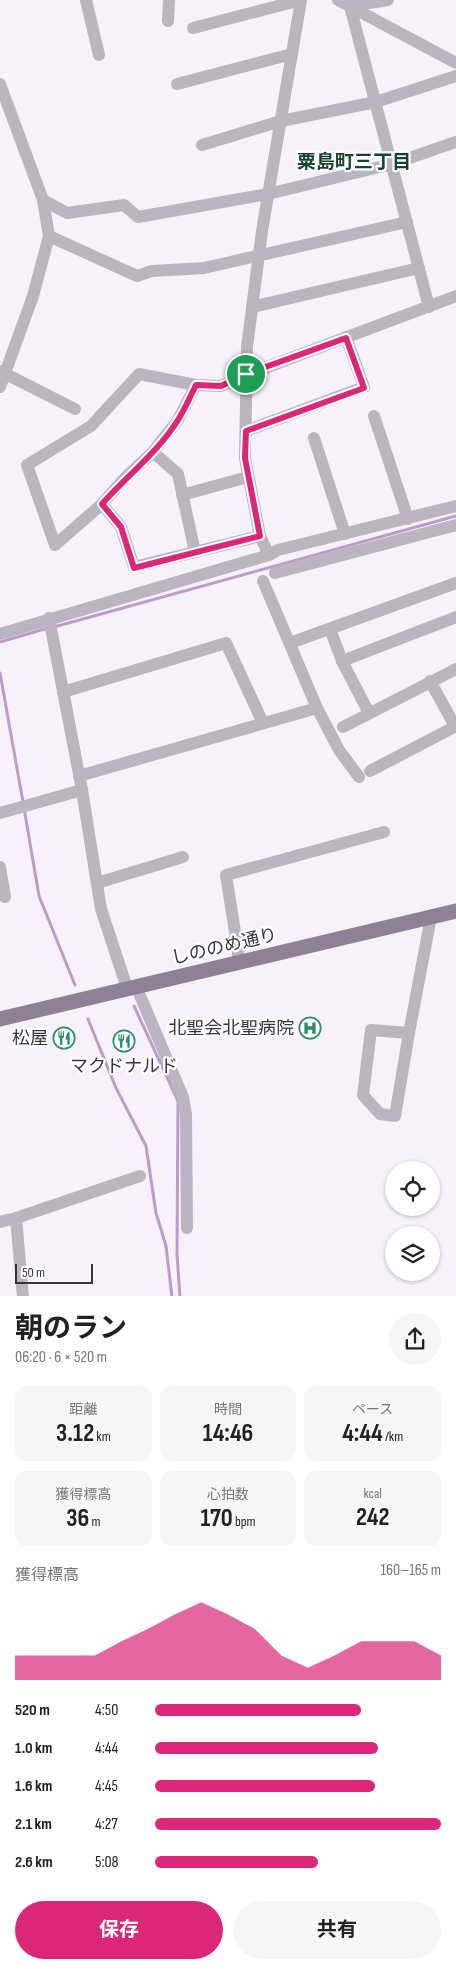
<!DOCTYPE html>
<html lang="ja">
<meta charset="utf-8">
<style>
:root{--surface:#fff;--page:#f6f6f6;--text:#222;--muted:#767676;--accent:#db2777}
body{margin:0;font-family:"Sofia Sans Condensed","Noto Sans JP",sans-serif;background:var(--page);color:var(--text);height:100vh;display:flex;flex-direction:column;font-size:19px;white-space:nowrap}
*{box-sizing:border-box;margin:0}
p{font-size:16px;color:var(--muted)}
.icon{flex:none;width:28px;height:28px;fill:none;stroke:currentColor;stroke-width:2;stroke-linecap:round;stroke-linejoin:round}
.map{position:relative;height:1296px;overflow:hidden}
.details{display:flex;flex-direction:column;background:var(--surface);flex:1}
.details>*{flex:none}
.fabs{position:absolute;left:385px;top:1161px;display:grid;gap:10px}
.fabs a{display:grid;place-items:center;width:55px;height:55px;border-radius:50%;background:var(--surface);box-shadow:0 1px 4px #0004;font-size:25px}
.scale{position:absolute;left:15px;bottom:12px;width:78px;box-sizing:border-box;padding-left:5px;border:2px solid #39333d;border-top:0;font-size:14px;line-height:18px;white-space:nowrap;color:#39333d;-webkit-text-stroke:4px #fff;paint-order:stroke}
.pin{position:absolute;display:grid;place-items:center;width:42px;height:42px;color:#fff;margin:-21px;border:2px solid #fff;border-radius:50%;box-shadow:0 1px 5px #0007}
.round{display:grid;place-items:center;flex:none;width:52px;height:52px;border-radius:26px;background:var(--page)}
.headline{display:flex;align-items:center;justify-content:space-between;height:85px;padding:0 15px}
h1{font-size:28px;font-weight:700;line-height:38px}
.figures{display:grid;grid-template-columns:repeat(3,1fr);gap:8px;height:85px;padding:5px 15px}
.figures div{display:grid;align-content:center;border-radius:12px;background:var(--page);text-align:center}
.figures b{font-size:25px;font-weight:700}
.figures small{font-size:14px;font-weight:400}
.figures p{font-size:14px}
.chart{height:140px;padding:10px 15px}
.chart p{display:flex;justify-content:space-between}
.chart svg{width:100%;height:90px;margin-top:5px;fill:var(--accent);opacity:.7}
.action{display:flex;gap:10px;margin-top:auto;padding:10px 15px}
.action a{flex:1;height:58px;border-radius:30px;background:var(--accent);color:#fff;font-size:20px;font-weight:700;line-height:58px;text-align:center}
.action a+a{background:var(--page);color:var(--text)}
ul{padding:0 15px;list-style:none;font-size:16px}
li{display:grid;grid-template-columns:80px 60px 1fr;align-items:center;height:38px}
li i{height:12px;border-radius:6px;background:var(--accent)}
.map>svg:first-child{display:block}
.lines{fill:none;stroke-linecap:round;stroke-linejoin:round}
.stream{stroke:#ba9eca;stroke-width:3}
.minor{stroke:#bcb5c1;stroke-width:12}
.major{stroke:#8e8195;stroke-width:15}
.route-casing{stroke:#fff;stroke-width:10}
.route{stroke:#db2777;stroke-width:6}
.labels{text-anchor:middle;stroke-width:4.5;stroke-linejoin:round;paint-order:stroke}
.street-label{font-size:18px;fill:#39333d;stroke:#fff}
.poi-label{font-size:18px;fill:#39333d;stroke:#fff;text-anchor:end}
.neighbourhood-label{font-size:19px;font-weight:bold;fill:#164431;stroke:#fff}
</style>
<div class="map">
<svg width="456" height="1297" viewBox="0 0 456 1297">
<rect width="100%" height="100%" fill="#f7f1fb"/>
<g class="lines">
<g class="stream">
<path d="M54 627 456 516"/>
<path d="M0 642 48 628"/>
<path d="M0 673 23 802"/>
<path d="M24 808 39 896 75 985"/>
<path d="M134 1006 178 1101 177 1254 180 1297"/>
<path d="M88 1019 116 1088 146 1146 156 1213 166 1246 172 1297"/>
</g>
<g class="minor">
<path d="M86 0 99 55"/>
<path d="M301 0 262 231 247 347 245 458 260 536 269 555 278 550 456 506"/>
<path d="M338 0 456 63"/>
<path d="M350 6 429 307"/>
<path d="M350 6 388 0"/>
<path d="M168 21 169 0"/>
<path d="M193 28 301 0"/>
<path d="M0 84 43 200 49 236 33 296 0 387"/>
<path d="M177 84 292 54"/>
<path d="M202 145 281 121 376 102 456 76"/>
<path d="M43 200 67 213 124 205 138 217 268 194 392 164 456 142"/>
<path d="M49 236 137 276 152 271 204 268 407 222"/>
<path d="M252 307 419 268"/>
<path d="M0 371 75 409"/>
<path d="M196 385 178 420 153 452 125 478 102 504 55 545 27 465 91 426 139 374 196 385 221 386 246 375 456 296"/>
<path d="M374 416 408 519"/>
<path d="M246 431 364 387 346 337"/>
<path d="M314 438 345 534"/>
<path d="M153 452 178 474 195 552"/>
<path d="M182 495 248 477"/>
<path d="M102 504 121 527 134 567 260 536"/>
<path d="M275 573 456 525"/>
<path d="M263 581 317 708 339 750 359 777"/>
<path d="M49 618 82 790 101 909 127 988"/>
<path d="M330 629 342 661 369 713"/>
<path d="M0 634 269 555"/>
<path d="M290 643 456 583"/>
<path d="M342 661 456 617"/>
<path d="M430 681 455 726"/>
<path d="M63 692 226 643 263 723"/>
<path d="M343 727 456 669"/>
<path d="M370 771 456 726"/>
<path d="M79 776 317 708"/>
<path d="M0 813 82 790"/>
<path d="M0 867 5 897"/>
<path d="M97 883 183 857"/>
<path d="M238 962V951L226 875 384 832"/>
<path d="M136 986 183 1097 186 1114 187 1228"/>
<path d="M409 1033 395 1116 380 1114 363 1095 371 1030 409 1033 431 917"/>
<path d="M16 1218 140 1176"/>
<path d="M0 1222 16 1218 23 1297"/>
</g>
<path class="major" d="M0 1019 456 911"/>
</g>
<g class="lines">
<g class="route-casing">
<path id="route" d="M346 338 364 388 246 431 245 458 260 536 134 568 121 527 102 504C127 476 158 452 178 420 185 409 190 397 196 385L221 386 246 374Z"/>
</g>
<use href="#route" class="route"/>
</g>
<defs>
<g id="hospital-ring" transform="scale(1.125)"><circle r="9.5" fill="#fff" stroke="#2b8d66" stroke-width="1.5"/><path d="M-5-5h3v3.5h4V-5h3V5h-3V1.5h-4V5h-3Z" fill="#2b8d66"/></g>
<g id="restaurant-ring" transform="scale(1.125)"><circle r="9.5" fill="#fff" stroke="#2b8d66" stroke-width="1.5"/><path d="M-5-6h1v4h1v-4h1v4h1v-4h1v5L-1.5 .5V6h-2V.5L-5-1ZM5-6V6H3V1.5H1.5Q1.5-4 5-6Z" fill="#2b8d66"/></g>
</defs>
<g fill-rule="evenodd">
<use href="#hospital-ring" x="310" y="1028"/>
<use href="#restaurant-ring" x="64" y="1038"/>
<use href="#restaurant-ring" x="124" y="1041"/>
</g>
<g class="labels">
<g class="street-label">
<text transform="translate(224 946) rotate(-13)" y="6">しののめ通り</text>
</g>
<g class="poi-label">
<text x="294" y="1034">北聖会北聖病院</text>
<text x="48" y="1044">松屋</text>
<text x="124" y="1072" text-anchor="middle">マクドナルド</text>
</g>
<g class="neighbourhood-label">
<text x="354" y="168">粟島町三丁目</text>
</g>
</g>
</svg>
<div class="fabs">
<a><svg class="icon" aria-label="locate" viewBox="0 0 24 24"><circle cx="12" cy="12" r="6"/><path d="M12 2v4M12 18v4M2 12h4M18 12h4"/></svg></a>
<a><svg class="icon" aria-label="layers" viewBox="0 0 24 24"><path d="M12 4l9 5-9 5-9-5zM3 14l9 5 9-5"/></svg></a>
</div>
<div class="scale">50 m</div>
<div class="pin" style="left:246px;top:374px;background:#1e9e55"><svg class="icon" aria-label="arrive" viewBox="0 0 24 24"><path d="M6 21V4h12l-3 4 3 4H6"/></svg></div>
</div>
<section class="details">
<div class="headline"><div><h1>朝のラン</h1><p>06:20 · 6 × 520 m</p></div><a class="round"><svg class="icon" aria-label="share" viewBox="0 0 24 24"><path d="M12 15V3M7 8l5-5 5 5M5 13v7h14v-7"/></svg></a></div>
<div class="figures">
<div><p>距離</p><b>3.12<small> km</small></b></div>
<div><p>時間</p><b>14:46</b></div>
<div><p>ペース</p><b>4:44<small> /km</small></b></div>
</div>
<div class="figures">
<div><p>獲得標高</p><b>36<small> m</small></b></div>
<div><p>心拍数</p><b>170<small> bpm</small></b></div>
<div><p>kcal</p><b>242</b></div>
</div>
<div class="chart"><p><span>獲得標高</span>160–165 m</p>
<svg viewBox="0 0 160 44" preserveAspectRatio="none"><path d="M0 44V32L10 32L20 32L30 32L40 25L50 19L60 12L70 6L80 12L90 19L100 32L110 38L120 32L130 25L140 25L150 25L160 32V44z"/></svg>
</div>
<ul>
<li><b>520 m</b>4:50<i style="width:72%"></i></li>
<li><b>1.0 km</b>4:44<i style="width:78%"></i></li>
<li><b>1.6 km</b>4:45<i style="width:77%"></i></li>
<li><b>2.1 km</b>4:27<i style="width:100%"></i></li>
<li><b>2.6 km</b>5:08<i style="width:57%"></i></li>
</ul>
<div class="action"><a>保存</a><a>共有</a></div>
</section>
